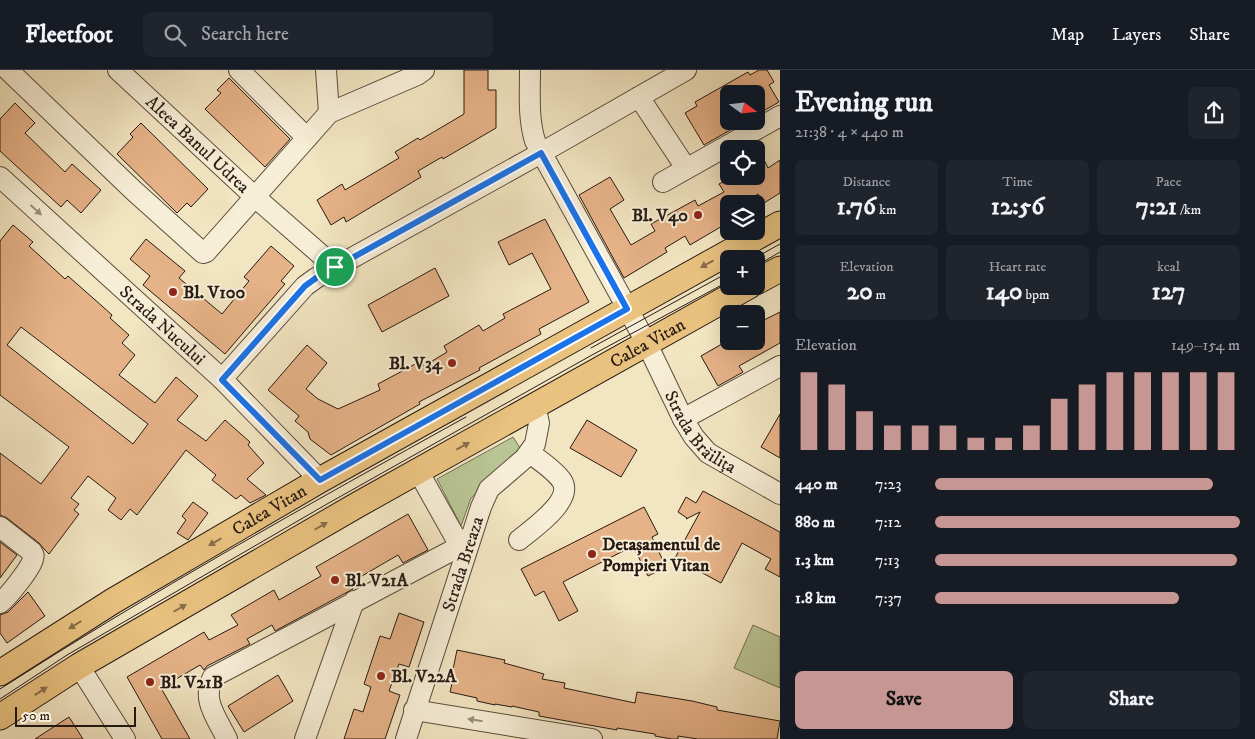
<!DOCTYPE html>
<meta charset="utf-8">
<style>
:root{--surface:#171b24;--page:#20242c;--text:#f1f3f6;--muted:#9ea1a6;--line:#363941;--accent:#c59692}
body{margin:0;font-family:"IM FELL DW Pica",serif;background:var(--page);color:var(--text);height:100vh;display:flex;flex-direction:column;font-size:19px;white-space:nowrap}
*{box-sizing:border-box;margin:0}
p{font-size:16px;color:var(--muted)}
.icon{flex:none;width:28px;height:28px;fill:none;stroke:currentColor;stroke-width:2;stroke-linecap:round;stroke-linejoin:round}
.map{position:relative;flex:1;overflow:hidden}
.drawer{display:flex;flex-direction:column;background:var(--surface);width:475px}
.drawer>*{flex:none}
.needle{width:32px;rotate:105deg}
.fabs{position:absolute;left:720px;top:15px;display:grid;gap:10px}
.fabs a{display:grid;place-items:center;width:45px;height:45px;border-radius:8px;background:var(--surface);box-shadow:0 5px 20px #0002;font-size:25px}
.scale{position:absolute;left:15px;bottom:12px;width:121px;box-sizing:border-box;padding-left:5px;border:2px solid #271a12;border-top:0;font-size:14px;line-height:18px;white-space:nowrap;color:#271a12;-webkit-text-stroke:4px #f7eed7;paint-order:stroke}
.pin{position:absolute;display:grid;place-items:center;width:42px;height:42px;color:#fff;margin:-21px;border:2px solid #fff;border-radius:50%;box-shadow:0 1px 5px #0007}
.round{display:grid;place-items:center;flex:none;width:52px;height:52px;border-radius:8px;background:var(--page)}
.headline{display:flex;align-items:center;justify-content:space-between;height:85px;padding:0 15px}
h1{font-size:28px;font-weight:700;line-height:38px}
.stats{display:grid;grid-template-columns:repeat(3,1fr);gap:8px;height:85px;padding:5px 15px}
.stats div{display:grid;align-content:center;border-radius:8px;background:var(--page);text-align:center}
.stats b{font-size:25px;font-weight:700}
.stats small{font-size:14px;font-weight:400}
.stats p{font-size:14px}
.chart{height:140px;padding:10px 15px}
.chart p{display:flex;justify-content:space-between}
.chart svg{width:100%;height:90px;margin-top:5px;stroke:var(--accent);stroke-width:6}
.action{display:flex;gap:10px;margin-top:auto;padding:10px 15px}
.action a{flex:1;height:58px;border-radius:8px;background:var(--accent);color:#111;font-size:20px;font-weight:700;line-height:58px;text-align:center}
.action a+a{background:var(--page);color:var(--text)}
ul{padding:0 15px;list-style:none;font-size:16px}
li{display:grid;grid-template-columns:80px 60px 1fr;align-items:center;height:38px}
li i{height:12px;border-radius:6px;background:var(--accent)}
header{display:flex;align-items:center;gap:30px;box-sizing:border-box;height:70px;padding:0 25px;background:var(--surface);border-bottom:1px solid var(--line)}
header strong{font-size:24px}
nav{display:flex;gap:28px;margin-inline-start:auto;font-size:18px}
.search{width:350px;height:45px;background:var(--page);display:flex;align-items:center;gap:12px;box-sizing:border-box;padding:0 18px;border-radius:8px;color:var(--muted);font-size:19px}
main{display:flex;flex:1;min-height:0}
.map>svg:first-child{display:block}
.green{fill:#b9c594;stroke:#707053}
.building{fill:#e6b288;stroke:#271a12;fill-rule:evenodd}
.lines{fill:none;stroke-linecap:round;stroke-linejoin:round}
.minor-casing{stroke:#5a4d3e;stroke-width:22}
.major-casing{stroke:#271a12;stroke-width:27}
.minor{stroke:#f7eed7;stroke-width:20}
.major{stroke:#e9c280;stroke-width:25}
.tram{stroke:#271a12;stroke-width:1}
.oneway{fill:#998f7e}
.oneway2{fill:#886e49}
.route-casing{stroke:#fff;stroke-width:10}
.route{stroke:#1a73e8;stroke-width:6}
.poi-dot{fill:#8f2418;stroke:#f7eed7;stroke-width:2}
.labels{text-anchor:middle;stroke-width:4;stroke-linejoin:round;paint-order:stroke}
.street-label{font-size:18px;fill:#271a12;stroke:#f7eed7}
.poi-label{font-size:18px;font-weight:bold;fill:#271a12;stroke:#f7eed7;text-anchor:start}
</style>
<header>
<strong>Fleetfoot</strong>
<div class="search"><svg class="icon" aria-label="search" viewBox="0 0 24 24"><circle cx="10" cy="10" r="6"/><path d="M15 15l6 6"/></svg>Search here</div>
<nav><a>Map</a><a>Layers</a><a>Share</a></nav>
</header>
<main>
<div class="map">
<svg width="780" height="669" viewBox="0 0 780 669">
<rect width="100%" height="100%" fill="#f2e5c1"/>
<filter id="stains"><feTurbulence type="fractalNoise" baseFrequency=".004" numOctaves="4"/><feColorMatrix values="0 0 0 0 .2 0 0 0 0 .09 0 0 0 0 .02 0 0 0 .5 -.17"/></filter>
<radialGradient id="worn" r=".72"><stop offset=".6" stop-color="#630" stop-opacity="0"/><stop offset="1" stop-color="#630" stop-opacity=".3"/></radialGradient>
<g class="green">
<path d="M513 367 524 384 514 390 471 428 461 456 437 409Z"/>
<path d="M753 555 780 567V618L734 598Z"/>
</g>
<g class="building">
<path d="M464 0H488V20H496V58L443 89 442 87 418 101 421 107 346 152 344 147 331 155 317 130 342 114 345 120 399 88 395 82 418 68 420 70 464 44Z"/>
<path d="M759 0H767L774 12 769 15 779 32 756 45V24H729V51H746L704 75 685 43 697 36 695 32 748 2 750 5Z"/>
<path d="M229 8 290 69 265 97 205 39 221 23 217 20Z"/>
<path d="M15 33 35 53 25 63 65 102 72 94 101 120 81 143 67 130 61 137 0 81V49Z"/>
<path d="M141 53 208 119 191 137 187 133 177 143 117 84 133 67 130 64Z"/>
<path d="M756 73 768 98 780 90V123L764 133 758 124 741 134H729V152L690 175 685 166 665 178 667 182 624 208 579 125 610 107 624 130 610 139 631 175 655 161 651 154 695 130 698 136 724 122 719 114 734 106H756Z"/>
<path d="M545 149 589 232 539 259 541 264 479 298 480 300 419 332 420 334 331 385 310 369 308 362 295 351 299 346 268 320 307 275 327 293 306 319 318 329 338 339 380 320 378 314 421 291 424 296 447 282 444 276 479 255 483 261 505 248 503 244 551 219 532 183 509 195 498 172Z"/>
<path d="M13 155 33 172 29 176 65 209 68 206 102 236 112 245 110 248 129 265 122 273 135 285 119 305 155 333 176 307 198 326 177 350 206 371 225 350 250 372 248 375 264 393 247 409 266 425 250 433 241 425 236 429 212 410 216 405 186 380 137 445 130 439 121 450 108 440 116 428 88 406 71 428 79 434 74 440 79 444 49 484 45 480 39 473 7 448 0 445V383L41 414 69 377 0 325V171ZM21 257 148 354 133 374 7 275Z"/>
<path d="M146 169 185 201 179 208 222 244 249 211 244 207 271 176 294 196 281 211 285 214 225 284 143 215 150 206 130 189Z"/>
<path d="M435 198 449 226 382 262 368 235Z"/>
<path d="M780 242V273L739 296 743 302 718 316 701 286 727 271H756V254Z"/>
<path d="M780 344V388L761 377Z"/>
<path d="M587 350 637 380 621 407 570 378Z"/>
<path d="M703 421 780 462V507L765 499 771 489 742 473 721 513 675 488 700 442 686 449 687 448 678 442 686 427 696 433Z"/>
<path d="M193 432 208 443 188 470 177 463 186 450 182 446Z"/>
<path d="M644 437 658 464 652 467 666 497 648 506 633 476 563 512 578 541 559 551 544 521 535 526 521 499Z"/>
<path d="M408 444 428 480 403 493 398 485 350 513 353 519 275 561 272 555 247 569 250 574 207 596 204 600 200 595 161 618 190 669H162L127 607 204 562 209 570 238 555 231 545 274 520 279 530 321 506 316 497Z"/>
<path d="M0 472 17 485 0 508Z"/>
<path d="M28 522 45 546 7 573 0 563V545L8 542Z"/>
<path d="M399 543 424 552 409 597 399 594 389 621 400 625 385 669H344L354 639 363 642 371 617 364 614 380 566 390 569Z"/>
<path d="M457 580 505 590 504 593 544 604 542 609 565 613 564 618 635 633 637 622 692 631 717 637V640L780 651 777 669H698L678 666V669H672L655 666V664L617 658V660L539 646V642L512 636V637L495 634V635L477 631V628L450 622 453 609H451Z"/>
<path d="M278 605 293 631 244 662 228 636Z"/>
<path d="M69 647 83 669H35Z"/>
</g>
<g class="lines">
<g class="minor-casing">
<g id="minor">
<path d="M8 0 133 120 203 183 206 182 329 43 417 5 424 0"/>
<path id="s1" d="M118 0 255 127 335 197"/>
<path d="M239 0 307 68"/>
<path d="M326 0 329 43"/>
<path id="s2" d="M530 0C530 24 528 48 535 71L647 274 683 349 694 367 708 383 780 424"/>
<path d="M639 27 686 98"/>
<path id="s3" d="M0 107 222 309 320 410"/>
<path d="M663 112 780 46"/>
<path d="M222 309 305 216 316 208 541 83 686 0"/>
<path d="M683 349 780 296"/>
<path d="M418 401 455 467 468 472"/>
<path d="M0 457 32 482C34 485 34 485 33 489 31 498 8 527 0 533"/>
<path d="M519 470C532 459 574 431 562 411 555 400 540 391 530 383"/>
<path d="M79 596 125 669"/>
<path d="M414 640 592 669"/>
<path d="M227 669C217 648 201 630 213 607L468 472"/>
<path d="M305 669 354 531"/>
<path id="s4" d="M406 669 481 437 489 419 525 388 535 374 539 353 535 336"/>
</g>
</g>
<g class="major-casing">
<g id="major">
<path d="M756 212 780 199"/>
<path id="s5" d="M0 603 113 531 320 410 780 154"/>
<path id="s6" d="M0 647 79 596 359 434 749 216"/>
</g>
</g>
<use href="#minor" class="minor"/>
<use href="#major" class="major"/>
<g class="tram">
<path d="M753 189 780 174"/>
<path d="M756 196 780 182"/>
<path d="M591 278 729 202"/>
<path d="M0 619C151 522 309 434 466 347"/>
<path d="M0 629 67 585 327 434 592 285 729 211"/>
</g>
</g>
<defs><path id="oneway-solid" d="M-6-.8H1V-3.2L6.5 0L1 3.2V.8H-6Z" transform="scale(1.25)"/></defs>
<g class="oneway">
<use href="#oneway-solid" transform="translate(36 140) rotate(42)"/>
<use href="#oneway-solid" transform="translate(475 650) rotate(-171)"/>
</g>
<g class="oneway2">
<use href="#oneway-solid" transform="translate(707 194) rotate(151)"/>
<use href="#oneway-solid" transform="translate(463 376) rotate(-29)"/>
<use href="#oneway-solid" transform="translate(321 456) rotate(-30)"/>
<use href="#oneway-solid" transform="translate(215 472) rotate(150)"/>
<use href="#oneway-solid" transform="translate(180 538) rotate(-30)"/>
<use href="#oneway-solid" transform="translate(75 555) rotate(148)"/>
<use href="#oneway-solid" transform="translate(41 621) rotate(-33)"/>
</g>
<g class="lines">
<g class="route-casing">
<path id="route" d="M541 83 627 239 320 410 222 310 305 216 316 208Z"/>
</g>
<use href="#route" class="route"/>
</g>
<g class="poi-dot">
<circle cx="698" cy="145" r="5"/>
<circle cx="173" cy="222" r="5"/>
<circle cx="452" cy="293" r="5"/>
<circle cx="592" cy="484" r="5"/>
<circle cx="335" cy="510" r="5"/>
<circle cx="381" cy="606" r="5"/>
<circle cx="150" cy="612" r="5"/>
</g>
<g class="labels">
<g class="street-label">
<text dy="6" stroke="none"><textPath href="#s1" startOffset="109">Aleea Banul Udrea</textPath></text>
<text dy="6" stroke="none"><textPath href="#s3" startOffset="220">Strada Nucului</textPath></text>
<text dy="6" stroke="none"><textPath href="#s6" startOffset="748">Calea Vitan</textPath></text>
<text dy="6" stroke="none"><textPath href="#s2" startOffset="408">Strada Brăilița</textPath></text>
<text dy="6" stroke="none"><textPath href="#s5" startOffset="315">Calea Vitan</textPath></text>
<text dy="6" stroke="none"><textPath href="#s4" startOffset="184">Strada Breaza</textPath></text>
</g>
<g class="poi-label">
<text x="688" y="151" text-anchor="end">Bl. V40</text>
<text x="183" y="228">Bl. V100</text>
<text x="442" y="299" text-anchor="end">Bl. V34</text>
<text x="602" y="480">Detașamentul de<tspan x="602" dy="21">Pompieri Vitan</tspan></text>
<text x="345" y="516">Bl. V21A</text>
<text x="391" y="612">Bl. V22A</text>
<text x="160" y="618">Bl. V21B</text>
</g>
</g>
<rect width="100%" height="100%" filter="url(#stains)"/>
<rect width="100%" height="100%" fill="url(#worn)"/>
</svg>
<div class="fabs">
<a><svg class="needle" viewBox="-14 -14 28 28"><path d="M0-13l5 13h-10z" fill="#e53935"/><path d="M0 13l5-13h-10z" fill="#9ea1a6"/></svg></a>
<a><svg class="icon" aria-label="locate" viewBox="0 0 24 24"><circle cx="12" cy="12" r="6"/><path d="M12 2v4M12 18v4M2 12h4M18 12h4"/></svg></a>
<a><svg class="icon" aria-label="layers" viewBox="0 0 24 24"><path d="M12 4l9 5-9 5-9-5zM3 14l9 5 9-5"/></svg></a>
<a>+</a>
<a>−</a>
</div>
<div class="scale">50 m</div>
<div class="pin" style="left:335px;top:197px;background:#1e9e55"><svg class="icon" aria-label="arrive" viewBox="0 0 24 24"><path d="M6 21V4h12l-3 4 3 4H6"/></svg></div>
</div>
<section class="drawer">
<div class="headline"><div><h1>Evening run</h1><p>21:38 · 4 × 440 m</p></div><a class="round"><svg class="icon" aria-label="share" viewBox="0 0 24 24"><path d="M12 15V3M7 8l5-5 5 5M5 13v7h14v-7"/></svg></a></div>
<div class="stats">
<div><p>Distance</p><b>1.76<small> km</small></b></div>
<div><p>Time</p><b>12:56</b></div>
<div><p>Pace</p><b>7:21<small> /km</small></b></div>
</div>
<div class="stats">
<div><p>Elevation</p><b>20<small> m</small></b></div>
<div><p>Heart rate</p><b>140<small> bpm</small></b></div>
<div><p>kcal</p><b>127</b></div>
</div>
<div class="chart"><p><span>Elevation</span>149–154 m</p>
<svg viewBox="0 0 160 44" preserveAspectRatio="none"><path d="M5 44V6M15 44V12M25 44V25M35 44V32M45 44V32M55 44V32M65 44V38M75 44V38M85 44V32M95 44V19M105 44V12M115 44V6M125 44V6M135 44V6M145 44V6M155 44V6"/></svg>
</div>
<ul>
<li><b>440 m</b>7:23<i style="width:91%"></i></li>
<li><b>880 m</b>7:12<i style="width:100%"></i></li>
<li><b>1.3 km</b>7:13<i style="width:99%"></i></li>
<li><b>1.8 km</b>7:37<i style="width:80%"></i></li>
</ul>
<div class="action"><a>Save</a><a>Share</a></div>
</section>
</main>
